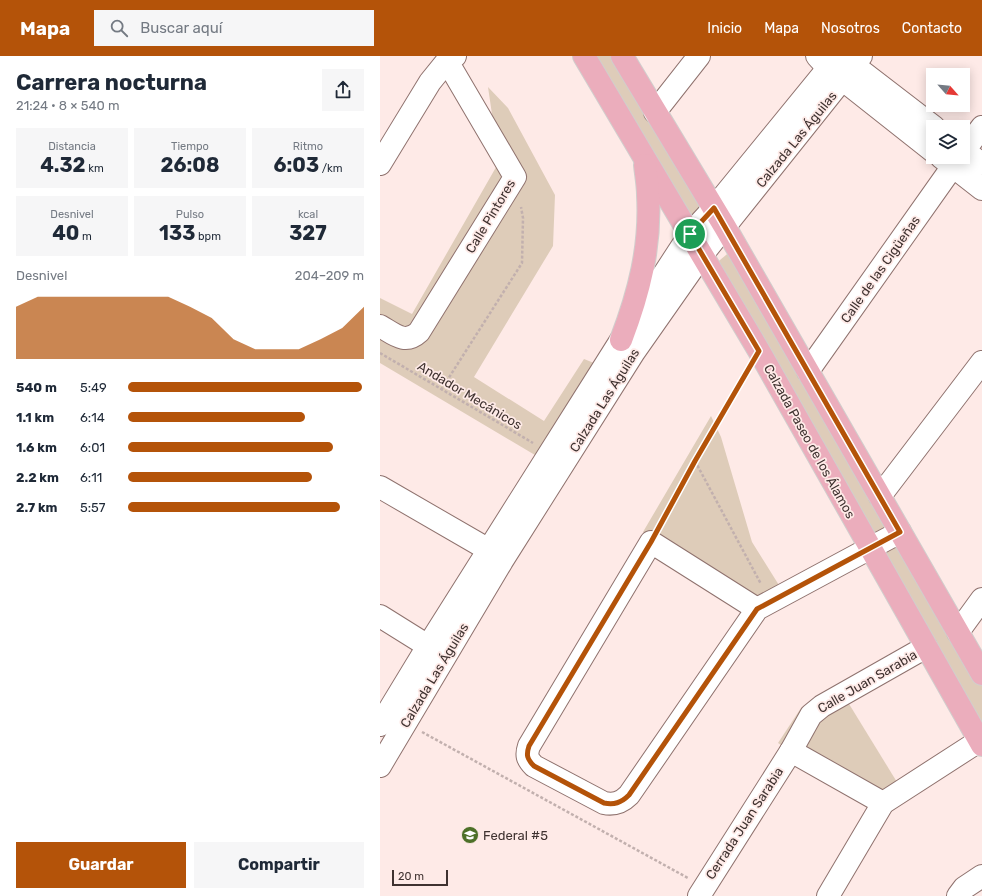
<!DOCTYPE html>
<html lang="es">
<meta charset="utf-8">
<style>
:root{--surface:#fff;--page:#f6f6f7;--text:#1f2937;--muted:#747a83;--accent:#b45309}
body{margin:0;font-family:Rubik,sans-serif;background:var(--page);color:var(--text);height:100vh;display:flex;flex-direction:column;font-size:15px;white-space:nowrap}
*{box-sizing:border-box;margin:0}
p{font-size:13px;color:var(--muted)}
.icon{flex:none;width:22px;height:22px;fill:none;stroke:currentColor;stroke-width:2;stroke-linecap:round;stroke-linejoin:round}
.map{position:relative;flex:1;overflow:hidden}
.sheet{display:flex;flex-direction:column;background:var(--surface);width:380px}
.sheet>*{flex:none}
.needle{width:26px;rotate:117deg}
.fabs{position:absolute;left:546px;top:12px;display:grid;gap:8px}
.fabs a{display:grid;place-items:center;width:44px;height:44px;border-radius:0px;background:var(--surface);box-shadow:0 2px 10px #0003;font-size:20px}
.scale{position:absolute;left:12px;bottom:10px;width:56px;box-sizing:border-box;padding-left:4px;border:2px solid #3f3230;border-top:0;font-size:11px;line-height:14px;white-space:nowrap;color:#3f3230;-webkit-text-stroke:3px #feeae7;paint-order:stroke}
.pin{position:absolute;display:grid;place-items:center;width:34px;height:34px;color:#fff;margin:-17px;border:2px solid #fff;border-radius:50%;box-shadow:0 1px 4px #0007}
.round{display:grid;place-items:center;flex:none;width:42px;height:42px;border-radius:0px;background:var(--page)}
.overview{display:flex;align-items:center;justify-content:space-between;height:68px;padding:0 16px}
h1{font-size:22px;font-weight:700;line-height:30px}
.stats{display:grid;grid-template-columns:repeat(3,1fr);gap:6px;height:68px;padding:4px 16px}
.stats div{display:grid;align-content:center;border-radius:0px;background:var(--page);text-align:center}
.stats b{font-size:20px;font-weight:700}
.stats small{font-size:11px;font-weight:400}
.stats p{font-size:11px}
.chart{height:112px;padding:8px 16px}
.chart p{display:flex;justify-content:space-between}
.chart svg{width:100%;height:72px;margin-top:4px;fill:var(--accent);opacity:.7}
.button{display:flex;gap:8px;margin-top:auto;padding:8px 16px}
.button a{flex:1;height:46px;border-radius:0px;background:var(--accent);color:#fff;font-size:16px;font-weight:700;line-height:46px;text-align:center}
.button a+a{background:var(--page);color:var(--text)}
ul{padding:0 16px;list-style:none;font-size:13px}
li{display:grid;grid-template-columns:64px 48px 1fr;align-items:center;height:30px}
li i{height:10px;border-radius:5px;background:var(--accent)}
header{display:flex;align-items:center;gap:24px;box-sizing:border-box;height:56px;padding:0 20px;background:var(--accent);color:#fff}
header strong{font-size:19px}
nav{display:flex;gap:22px;margin-inline-start:auto;font-size:14px}
.search{width:280px;height:36px;background:var(--page);display:flex;align-items:center;gap:10px;box-sizing:border-box;padding:0 14px;border-radius:0px;color:var(--muted);font-size:15px}
main{display:flex;flex:1;min-height:0}
.map>svg:first-child{display:block}
.green{fill:#deccb9}
.lines{fill:none;stroke-linecap:round;stroke-linejoin:round}
.minor-casing{stroke:#8f726e;stroke-width:24}
.major-casing{stroke:#d1cecd;stroke-width:24}
.path{stroke:#c2b0ae;stroke-width:2.5;stroke-dasharray:3 2;stroke-linecap:butt}
.minor{stroke:#fff;stroke-width:22}
.major{stroke:#ebadbc;stroke-width:22}
.route-casing{stroke:#fff;stroke-width:8}
.route{stroke:#b45309;stroke-width:5}
.labels{text-anchor:middle;stroke-width:3.5;stroke-linejoin:round;paint-order:stroke}
.street-label{font-size:13px;fill:#3f3230;stroke:#feeae7}
.poi-label{font-size:13px;fill:#3f3230;stroke:#feeae7;text-anchor:start}
</style>
<header>
<strong>Mapa</strong>
<div class="search"><svg class="icon" aria-label="search" viewBox="0 0 24 24"><circle cx="10" cy="10" r="6"/><path d="M15 15l6 6"/></svg>Buscar aquí</div>
<nav><a>Inicio</a><a>Mapa</a><a>Nosotros</a><a>Contacto</a></nav>
</header>
<main>
<section class="sheet">
<div class="overview"><div><h1>Carrera nocturna</h1><p>21:24 · 8 × 540 m</p></div><a class="round"><svg class="icon" aria-label="share" viewBox="0 0 24 24"><path d="M12 15V3M7 8l5-5 5 5M5 13v7h14v-7"/></svg></a></div>
<div class="stats">
<div><p>Distancia</p><b>4.32<small> km</small></b></div>
<div><p>Tiempo</p><b>26:08</b></div>
<div><p>Ritmo</p><b>6:03<small> /km</small></b></div>
</div>
<div class="stats">
<div><p>Desnivel</p><b>40<small> m</small></b></div>
<div><p>Pulso</p><b>133<small> bpm</small></b></div>
<div><p>kcal</p><b>327</b></div>
</div>
<div class="chart"><p><span>Desnivel</span>204–209 m</p>
<svg viewBox="0 0 160 44" preserveAspectRatio="none"><path d="M0 44V12L10 6L20 6L30 6L40 6L50 6L60 6L70 6L80 12L90 19L100 32L110 38L120 38L130 38L140 32L150 25L160 12V44z"/></svg>
</div>
<ul>
<li><b>540 m</b>5:49<i style="width:99%"></i></li>
<li><b>1.1 km</b>6:14<i style="width:75%"></i></li>
<li><b>1.6 km</b>6:01<i style="width:87%"></i></li>
<li><b>2.2 km</b>6:11<i style="width:78%"></i></li>
<li><b>2.7 km</b>5:57<i style="width:90%"></i></li>
</ul>
<div class="button"><a>Guardar</a><a>Compartir</a></div>
</section>
<div class="map">
<svg width="602" height="840" viewBox="0 0 602 840">
<rect width="100%" height="100%" fill="#feeae7"/>
<g class="green">
<path d="M210 0H239L327 151 310 170Z"/>
<path d="M108 31 128 52 175 139 173 190 94 321 164 365 204 303 219 309 160 402 0 307V242L32 258 119 106Z"/>
<path d="M352 194 602 630V673L334 209Z"/>
<path d="M331 360 341 381 372 486 402 534 379 548 263 476Z"/>
<path d="M458 630 520 731 497 748 398 687 421 652Z"/>
</g>
<g class="lines">
<g class="minor-casing">
<g id="minor">
<path d="M437 0 448 12 553 95"/>
<path d="M463 1 554 71"/>
<path d="M275 56 319 0"/>
<path d="M583 94 602 108"/>
<path d="M584 95 602 71"/>
<path d="M561 101 602 133"/>
<path d="M0 108 50 26 67 5 75 0"/>
<path d="M0 270C14 278 25 289 39 276L135 121 67 5"/>
<path d="M428 315 573 110"/>
<path d="M0 431 109 494 120 503"/>
<path d="M500 440 602 306"/>
<path d="M377 553 271 486 149 690C146 699 147 703 154 710L224 747C234 749 241 747 249 739L377 553 520 476"/>
<path d="M0 560 48 590"/>
<path d="M578 576 602 543"/>
<path d="M0 669 48 590 241 284 310 178 334 152 458 0"/>
<path d="M411 695 503 747"/>
<path d="M0 710 122 505 254 296 322 199 481 0"/>
<path d="M319 840 411 695 431 659 442 650 546 591"/>
<path d="M448 840 503 747 599 685"/>
<path d="M578 840 584 832 602 820"/>
</g>
</g>
<g class="major-casing">
<g id="major">
<path d="M204 0 379 295 602 689"/>
<path d="M242 0 345 171 602 618"/>
<path d="M241 284C259 237 271 191 268 139 268 129 266 119 265 109"/>
</g>
</g>
<g class="path">
<path d="M0 297 153 387"/>
<path d="M61 334 142 207 143 162 141 151"/>
<path d="M315 405 381 528"/>
<path d="M280 468 315 405 368 314"/>
<path d="M42 676 308 822"/>
</g>
<use href="#minor" class="minor"/>
<use href="#major" class="major"/>
</g>
<g class="lines">
<g class="route-casing">
<path id="route" d="M334 152 520 476 377 553 249 739C241 747 234 749 224 747L154 710C147 703 146 699 149 690L271 486 315 405 379 295 310 178Z"/>
</g>
<use href="#route" class="route"/>
</g>
<defs>
<g id="school-disc" transform="scale(0.9)"><circle r="9.5" fill="#4d7028" stroke="#feeae7"/><path d="M0-5L7-2L0 1L-7-2ZM-4 1L0 2.5L4 1V4Q0 6-4 4Z" fill="#fff"/></g>
</defs>
<g fill-rule="evenodd">
<use href="#school-disc" x="90" y="779"/>
</g>
<g class="labels">
<g class="street-label">
<text transform="translate(416 83) rotate(-51)" y="5">Calzada Las Águilas</text>
<text transform="translate(110 160) rotate(-59)" y="5">Calle Pintores</text>
<text transform="translate(500 213) rotate(-55)" y="5">Calle de las Cigüeñas</text>
<text transform="translate(90 339) rotate(31)" y="5">Andador Mecánicos</text>
<text transform="translate(224 344) rotate(-58)" y="5">Calzada Las Águilas</text>
<text transform="translate(430 385) rotate(61)" y="5">Calzada Paseo de los Álamos</text>
<text transform="translate(54 619) rotate(-59)" y="5">Calzada Las Águilas</text>
<text transform="translate(487 625) rotate(-30)" y="5">Calle Juan Sarabia</text>
<text transform="translate(364 767) rotate(-57)" y="5">Cerrada Juan Sarabia</text>
</g>
<g class="poi-label">
<text x="103" y="784">Federal #5</text>
</g>
</g>
</svg>
<div class="fabs">
<a><svg class="needle" viewBox="-14 -14 28 28"><path d="M0-13l5 13h-10z" fill="#e53935"/><path d="M0 13l5-13h-10z" fill="#747a83"/></svg></a>
<a><svg class="icon" aria-label="layers" viewBox="0 0 24 24"><path d="M12 4l9 5-9 5-9-5zM3 14l9 5 9-5"/></svg></a>
</div>
<div class="scale">20 m</div>
<div class="pin" style="left:310px;top:178px;background:#1e9e55"><svg class="icon" aria-label="arrive" viewBox="0 0 24 24"><path d="M6 21V4h12l-3 4 3 4H6"/></svg></div>
</div>
</main>
